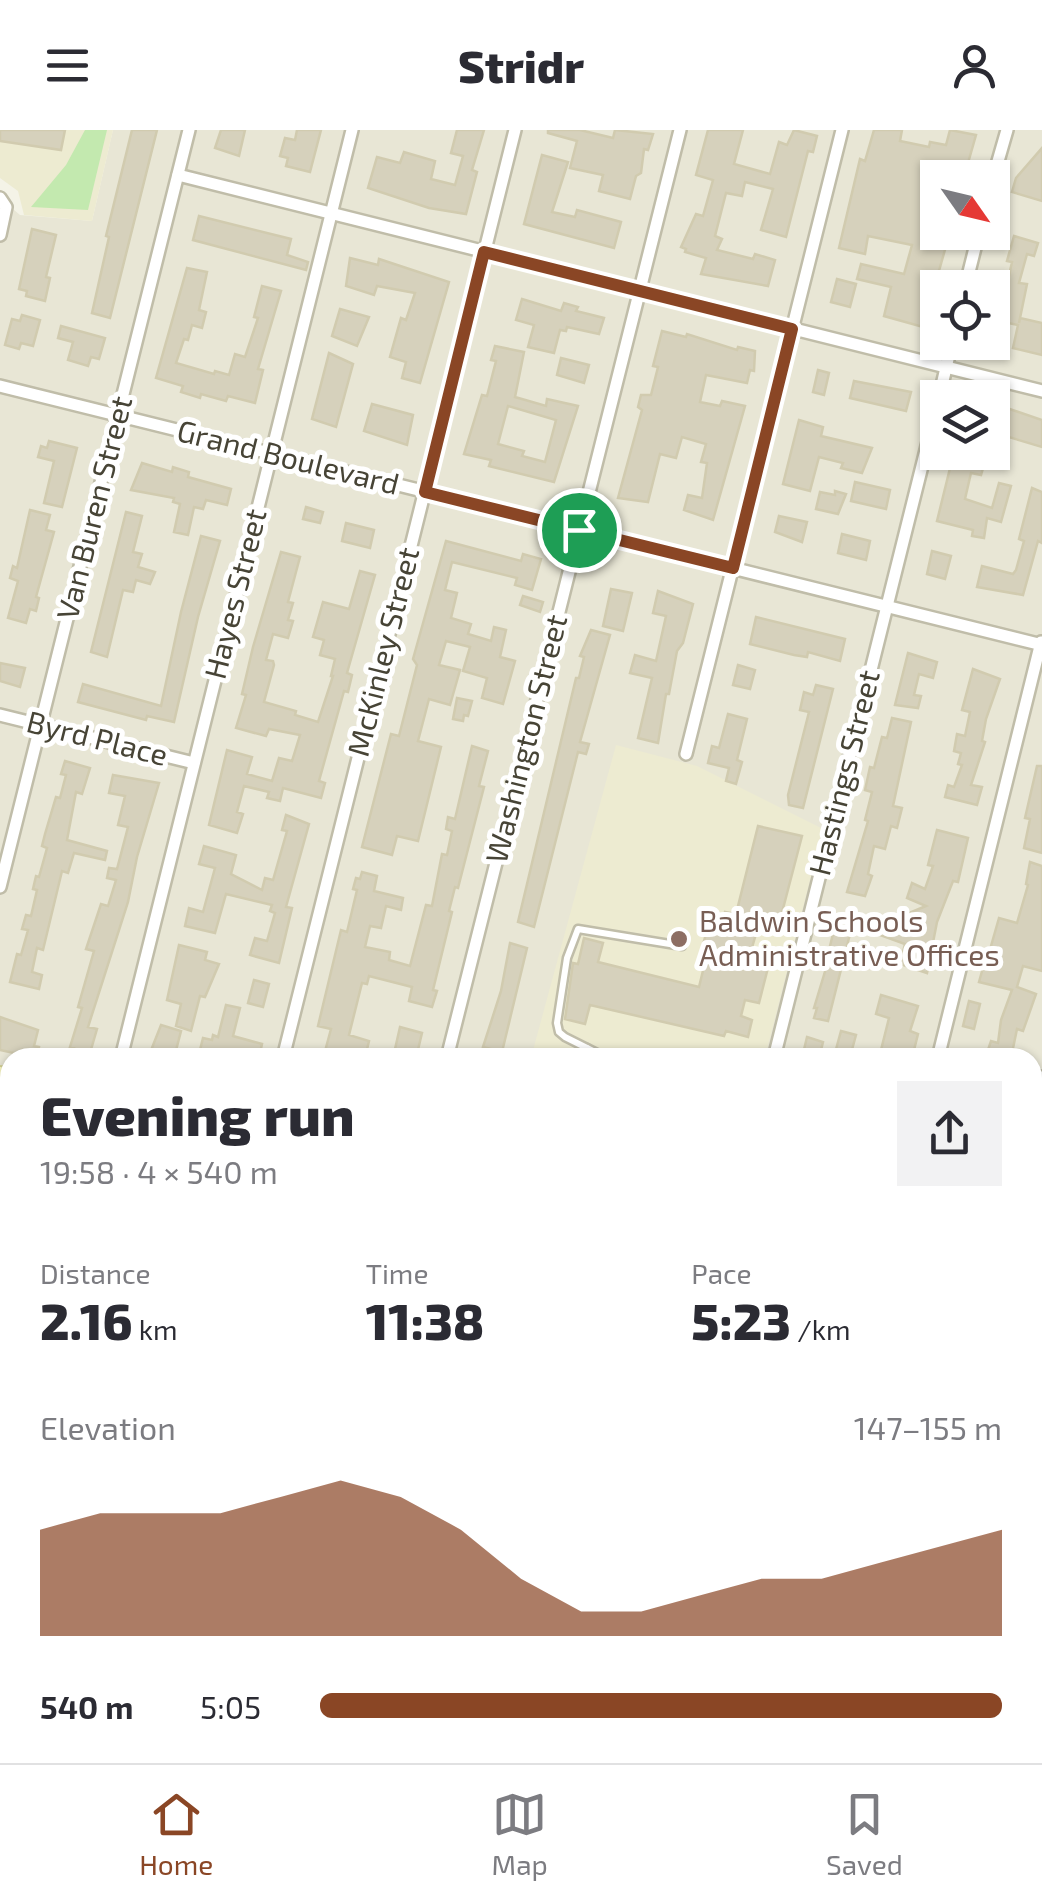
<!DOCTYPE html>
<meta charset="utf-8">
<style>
:root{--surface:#fff;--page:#f2f2f3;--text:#2b2b33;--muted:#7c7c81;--line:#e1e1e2;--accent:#8a4625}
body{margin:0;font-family:"Exo 2",sans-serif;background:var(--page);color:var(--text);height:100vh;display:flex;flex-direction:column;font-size:38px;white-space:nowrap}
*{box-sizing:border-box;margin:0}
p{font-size:32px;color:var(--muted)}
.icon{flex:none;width:55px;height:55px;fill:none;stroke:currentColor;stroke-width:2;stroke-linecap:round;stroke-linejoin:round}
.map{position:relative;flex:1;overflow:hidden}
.sheet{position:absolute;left:0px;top:918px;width:1042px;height:718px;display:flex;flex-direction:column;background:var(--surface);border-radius:30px 30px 0 0;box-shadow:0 2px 8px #0004}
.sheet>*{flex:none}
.needle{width:65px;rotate:124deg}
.tools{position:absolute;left:920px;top:30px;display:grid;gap:20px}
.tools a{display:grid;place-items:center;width:90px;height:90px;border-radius:0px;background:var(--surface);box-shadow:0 2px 8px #0004;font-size:50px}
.pin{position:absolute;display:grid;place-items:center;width:85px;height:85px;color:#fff;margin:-42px;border:5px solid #fff;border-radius:50%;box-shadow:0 2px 10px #0007}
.round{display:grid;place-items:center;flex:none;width:105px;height:105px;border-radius:0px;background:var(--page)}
.headline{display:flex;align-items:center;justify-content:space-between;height:170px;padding:0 40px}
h1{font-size:55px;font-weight:800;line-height:75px}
.metrics{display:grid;grid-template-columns:repeat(3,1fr);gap:15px;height:170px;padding:10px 40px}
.metrics div{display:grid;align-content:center}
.metrics b{font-size:50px;font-weight:800}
.metrics small{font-size:28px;font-weight:400}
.metrics p{font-size:28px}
.chart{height:280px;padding:20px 40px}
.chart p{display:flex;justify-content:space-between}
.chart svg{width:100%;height:180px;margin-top:10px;fill:var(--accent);opacity:.7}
ul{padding:0 40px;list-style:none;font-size:32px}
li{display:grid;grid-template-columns:160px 120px 1fr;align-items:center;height:75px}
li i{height:25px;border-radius:12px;background:var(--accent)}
header{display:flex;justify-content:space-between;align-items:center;height:130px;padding:0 40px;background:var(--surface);font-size:45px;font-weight:800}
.tab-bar{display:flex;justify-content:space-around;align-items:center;height:140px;border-top:2px solid var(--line);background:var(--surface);font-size:28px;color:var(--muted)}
.tab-bar a{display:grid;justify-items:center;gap:5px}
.tab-bar .selected{color:var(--accent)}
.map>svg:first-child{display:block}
.residential{fill:#e8e6d5;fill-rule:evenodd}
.education{fill:#edebd1}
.green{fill:#c3e9af}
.building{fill:#d6d1bc;stroke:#d1cbaf;stroke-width:2.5;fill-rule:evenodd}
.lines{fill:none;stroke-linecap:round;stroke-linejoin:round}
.service-casing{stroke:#c0bda9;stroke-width:11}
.minor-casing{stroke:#c0bda9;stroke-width:16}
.tertiary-casing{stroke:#c0bda9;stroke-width:20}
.secondary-casing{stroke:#d5d296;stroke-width:22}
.service{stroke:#fff;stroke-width:6}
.minor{stroke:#fff;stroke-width:11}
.tertiary{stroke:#fff;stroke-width:15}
.secondary{stroke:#fffdc6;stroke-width:18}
.route-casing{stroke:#fff;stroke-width:20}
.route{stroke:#8a4625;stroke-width:12}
.education-dot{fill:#8d6e63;stroke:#fff;stroke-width:4}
.labels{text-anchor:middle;stroke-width:10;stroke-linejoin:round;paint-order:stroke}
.street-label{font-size:30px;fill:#474436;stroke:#fff}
.education-label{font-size:30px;fill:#785e54;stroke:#fff;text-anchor:start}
</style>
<header><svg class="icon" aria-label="menu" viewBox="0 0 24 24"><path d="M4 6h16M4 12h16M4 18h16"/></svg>Stridr<svg class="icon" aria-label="person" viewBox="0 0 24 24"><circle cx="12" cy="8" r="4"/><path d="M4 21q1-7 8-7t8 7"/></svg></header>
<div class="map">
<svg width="1042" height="1633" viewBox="0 0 1042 1633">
<rect width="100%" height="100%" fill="#f4f3e7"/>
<path class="residential" d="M113 0H1042V1633H289L265 1625 262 1633H137L139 1625H1032V928H10V1625H113L111 1633H0V68L20 85 92 91ZM938 48H992V102H938ZM938 158H992V212H938ZM938 268H992V322H938Z"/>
<g class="education">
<path d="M0 0H113L92 91 24 85 18 61 0 48Z"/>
<path d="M616 615 697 636 823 699 765 927 702 918 699 928H547L532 924Z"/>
</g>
<path class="green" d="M85 0H107L88 80 31 77 66 35Z"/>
<g class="building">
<path d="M0 0H65L61 20 0 11Z"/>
<path d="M132 0H157L110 188 92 183 109 107 106 106Z"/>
<path d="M221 0H245L239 26 215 18Z"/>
<path d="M297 0H321L310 42 286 36 288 28 280 26 285 8 295 10Z"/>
<path d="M457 0H484L472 40 477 42 466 84 429 78 368 58 377 27 400 33 404 22 435 31 431 49 455 55 463 26 451 23Z"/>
<path d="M548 0H580L613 8 615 0 653 4 648 20 644 19 641 43 636 46 630 69 599 61 603 45 570 38 577 11 548 3Z"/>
<path d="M708 0H743L734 34 770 44 779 12 787 15 794 0 817 6 813 22 808 21 786 107 761 100 773 59 745 52 742 66 726 63 715 106 722 109 717 120 753 129 755 124 775 130 768 156 701 144 706 128 685 122 686 119 681 117 696 84 703 86 713 50 696 45Z"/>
<path d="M874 0H902L900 11 929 17 930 12 946 15 950 0 976 5 964 47 938 40V102H950L923 197 884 186 891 157 857 149 861 134 904 144 912 115 868 106 865 124 839 118 860 29 865 31Z"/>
<path d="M1042 18V71L1012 62 1016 48Z"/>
<path d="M542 25 568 32 552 82 575 87 577 80 621 92 614 118 524 94Z"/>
<path d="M199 86 291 109 287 125 308 132 306 140 193 110Z"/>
<path d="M32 99 56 105 46 147 50 148 45 171 26 166 27 161 19 159Z"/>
<path d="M1014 106 1038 113 1034 126 1027 124 1019 153 1027 154 1019 193 1020 188 1042 193V225L1013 218 1018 195 994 190 992 168 996 158 1006 160 1012 132 1007 131Z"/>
<path d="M350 128 378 135 379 129 449 152 420 253 402 248 406 232 390 227 401 188 406 190 415 163 377 156 374 165 346 156Z"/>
<path d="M187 138 207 142 199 180 206 182 202 198 192 195 188 210 184 209 176 233 214 244 215 241 229 245 235 224 245 227 258 188 254 187 262 156 281 161 258 239 263 240 255 273 228 266 226 271 201 264 200 268 181 262 183 256 156 248Z"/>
<path d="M837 149 856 154 850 177 831 172Z"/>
<path d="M522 169 561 181 564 173 578 177 576 181 604 188 599 204 567 197 566 201 560 200 554 223 528 217 534 195 516 190Z"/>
<path d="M340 179 369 187 357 216 332 206Z"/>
<path d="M22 185 40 190 33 216 21 213 19 219 5 215 12 189 20 191Z"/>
<path d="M61 196 105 208 99 229 91 227 88 236 68 230 73 212 58 208Z"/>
<path d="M662 201 686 207 687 204 737 220 738 217 755 221 754 241 750 240 747 253 706 245 700 272 720 276 722 271 745 276 713 390 684 380 688 365 702 368 707 333 701 332 706 314 682 307 676 328 660 324 648 372 618 368 642 280 638 277 641 265H651L658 237 653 236Z"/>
<path d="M495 216 524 222 515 267 546 276 547 269 578 276 554 352 489 336 491 330 464 324 482 265 487 266 496 231 491 230ZM508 276 556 290 545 332 522 326 524 321 498 314Z"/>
<path d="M329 223 353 234 336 297 312 289Z"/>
<path d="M561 228 589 235 584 253 557 245Z"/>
<path d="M818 240 829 243 824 265 813 262Z"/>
<path d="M854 251 911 262 906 281 850 268Z"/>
<path d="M992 273 1042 290V317L992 302Z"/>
<path d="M372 274 413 285 407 315 364 301Z"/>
<path d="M799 290 823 297 821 306 872 318 862 343 841 338 843 333 819 327 810 361 783 354Z"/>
<path d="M49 311 77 318 62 377 44 373 54 331 38 327 41 316 47 318Z"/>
<path d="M954 322 982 328 980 334 984 335 981 345 971 343 965 369 992 378 999 353 1011 356 1001 392 987 388 984 408 972 406 973 400 937 391Z"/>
<path d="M142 333 172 342 173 337 189 342 188 347 231 359 227 375 206 370 203 379 194 377 188 405 174 402 180 374 173 372 174 368 131 360Z"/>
<path d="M855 352 890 360 886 379 851 371Z"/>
<path d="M1032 358 1042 362V413L1038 411 1023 465 977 457 982 436 1013 444 1016 440 1024 411 1019 409Z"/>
<path d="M835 361 846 364 838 384 816 379 820 362 835 365Z"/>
<path d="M306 377 323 382 320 393 303 389Z"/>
<path d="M30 380 50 385 46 400 54 402 36 467 39 468 36 481 30 479 26 493 8 488 18 451 10 448 13 436 17 438Z"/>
<path d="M126 382 142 386 133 422 142 424 138 437 155 442 150 454 136 450 133 462 123 460 107 527 91 522Z"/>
<path d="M779 386 807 392 802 412 775 402Z"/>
<path d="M346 393 374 400 370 418 342 411Z"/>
<path d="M842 404 870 411 866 430 838 423Z"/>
<path d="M201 406 220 411 198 487 174 592 147 586 146 590 78 572 83 554 161 576 181 482Z"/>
<path d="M446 411 521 431 523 424 541 429 532 460 515 455 517 448 452 432 445 460 457 463 451 488 471 494 468 504 491 511 494 497 506 500 500 527 515 531 503 574 482 568 487 548 463 541 470 517 446 511 439 535 460 540 450 575 429 569 418 611 441 617 418 711 397 706 392 725 362 717 391 604 399 606 417 535 413 529Z"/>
<path d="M932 421 951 426 945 449 927 444Z"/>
<path d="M281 422 300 427 288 472 293 473 288 490 293 491 288 508 273 504 266 530 273 531 274 535 264 572 296 581 295 585 318 592 333 546H331L335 529 320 525 324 510 313 507 323 472 349 479 360 441 375 445 347 543 352 545 348 562 344 561 319 651 325 653 321 668 283 658 280 671 267 668 269 662 244 656 237 682 243 684 237 703 209 695 227 620 252 627 247 644 272 651 279 628 292 631 300 605 269 599 266 606 236 598 246 565 242 564 253 517Z"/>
<path d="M611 459 632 463 623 501 603 496Z"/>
<path d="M658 461 693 474 683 513 677 521 669 564H666L658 613 638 608 652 548 630 543 635 525 656 531 666 486 653 483Z"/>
<path d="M523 466 543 472 540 482 520 475Z"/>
<path d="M756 487 845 509 840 531 808 522 807 527 794 525 750 514Z"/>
<path d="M591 500 610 505 580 612 589 614 586 624 578 622 534 797 518 792 576 548H579L584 527 580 526Z"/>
<path d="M908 523 937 532 933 548 919 544 914 565 921 566 918 578 895 575Z"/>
<path d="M0 533 25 538 20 557 0 551Z"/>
<path d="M738 535 755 540 750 559 733 555Z"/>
<path d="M973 539 1000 549 986 589 982 611 985 612 971 655 982 657 977 675 945 667 948 655 954 657 962 635 958 634 961 623 954 621 957 604 965 606 970 582 962 580Z"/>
<path d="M816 555 833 559 803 678 789 675 788 665 809 582 800 580 804 562 813 565Z"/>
<path d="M457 568 472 571 468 586 464 585 463 591 453 589Z"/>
<path d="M728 584 747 589 737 630 742 632 736 654 726 651 729 638 708 633 712 616 719 618Z"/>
<path d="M892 588 911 592 893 676 902 678 897 698 891 696 885 719 874 716 868 744 872 746 865 766 847 762 868 691 865 690 872 662 865 660 870 637 874 638 882 607 887 608Z"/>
<path d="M472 616 488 621 479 656 484 657 458 758 455 757 449 781 452 782 433 860 437 861 432 877 409 871 412 857 369 846 367 854 362 853 349 905 369 911 365 928 324 925 331 899 318 896 341 800 347 802 357 760 353 759 356 748 360 749 362 742 377 746 374 761 403 768 401 780 386 776 381 798 370 796 365 817 390 822 389 830 410 836 426 775 432 776 442 724 447 725 452 701 446 699 448 687 455 689Z"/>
<path d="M65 631 90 638 82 664 76 662 67 710 107 721 105 730 74 723 68 743 62 741 43 820 37 818 32 842 42 845 39 859 10 852 17 824 21 825 28 800 22 799 26 785 31 786 37 760 33 759 36 746 39 747 47 718 42 716 45 704 56 667 60 668 66 645 61 644Z"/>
<path d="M1037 636H1042V723L1024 718 1030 689 1025 688Z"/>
<path d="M113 645 159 653 137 727 128 772 88 897 97 899 90 923 87 922 85 928H71L74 918 70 917 82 878 78 877 94 821 86 819 101 774 108 776 116 750 107 748 109 738 117 739 128 697 118 695 125 666 109 663Z"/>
<path d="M286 685 309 694 286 777 292 778 279 833 250 825 255 808 267 811 275 783 270 781 272 775 226 764 215 803 185 796 189 778 203 782 215 738 199 734 204 716 236 725 231 744 262 760 265 748 273 750 287 701 282 700Z"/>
<path d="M758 696 802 706 779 794 764 790 762 798 758 797 751 821 771 826 759 873 745 870 741 886 752 890 748 907 726 901 724 906 590 875 585 894 565 889 573 833 578 834 584 808 603 813 598 832 699 857 708 820 702 818 710 790 723 793 725 782 736 784Z"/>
<path d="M937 700 968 708 958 752 953 751 937 792 927 843 900 834 905 814 880 805 883 795 897 800 902 786 926 776 907 768 912 753 925 759 933 736 928 735Z"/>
<path d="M1030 732 1042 736V841L1023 836 1017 857 1036 864 1023 901 1017 899 1011 928H993L986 926 991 911 998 913 1001 890 1012 860 979 852 984 834H981L985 821 989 823 999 788 1017 793 1028 755 1026 754Z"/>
<path d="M835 796 851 800 828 891 814 888 817 878H814L830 825 828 824Z"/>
<path d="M510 813 527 818 502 922 483 917 501 861Z"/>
<path d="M179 815 207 822 205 830 219 834 205 867 200 866 191 901 176 896 181 874 167 870Z"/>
<path d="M254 850 269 854 263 877 248 873Z"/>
<path d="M881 865 918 876 910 901 918 904 912 928H879L889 888 876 884Z"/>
<path d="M969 871 980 874 974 899 963 896Z"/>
<path d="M226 875 240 878 233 906 262 914 259 928H198L203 908 212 910 213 905 218 907Z"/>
<path d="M0 887 38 900 34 916 39 917 37 928 0 920Z"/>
<path d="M161 895 181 901 174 928H148Z"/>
<path d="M400 897 422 903 416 928H393Z"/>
<path d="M841 901 856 905 850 927 835 923Z"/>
<path d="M807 907 823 912 819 928H802Z"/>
</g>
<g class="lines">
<g class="service-casing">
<g id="service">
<path d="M584 928 587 918"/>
<path d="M607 928 565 907 559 902 557 893 567 828 578 799 682 816"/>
</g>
</g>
<g class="minor-casing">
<g id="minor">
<path d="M178 45 1042 261"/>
<path d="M992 52 1007 0"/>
<path d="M0 68 6 77 0 105"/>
<path d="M965 158 979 102"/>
<path d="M0 256 1042 515"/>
<path d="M939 268 952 212"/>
<path d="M0 585 194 633"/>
<path d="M686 624 842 0"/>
<path d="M0 757 189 0"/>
<path d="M121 928 352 0"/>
<path d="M283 928 515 0"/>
<path d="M447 928 680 0"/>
<path d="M774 928 938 272"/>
<path d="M938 928 1041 512"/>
<path d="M1032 982 1042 947"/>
<path d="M1032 1219 1042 1192"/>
<path d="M0 1409 10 1369"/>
<path d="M1032 1621 1042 1592"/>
<path d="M25 1633 27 1625"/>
<path d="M215 1633 217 1625"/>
<path d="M415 1633 417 1625"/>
<path d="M585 1633 586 1625"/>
<path d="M885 1633 888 1625"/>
</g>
</g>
<g class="tertiary-casing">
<g id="tertiary">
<path d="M0 1457 10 1459"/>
<path d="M668 1625 699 1633"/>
<path d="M737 1633 740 1625"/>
</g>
</g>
<g class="secondary-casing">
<g id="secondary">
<path d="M0 946 10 948"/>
<path d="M1032 1157 1042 1162"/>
</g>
</g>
<use href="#service" class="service"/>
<use href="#minor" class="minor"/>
<use href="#tertiary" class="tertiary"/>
<use href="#secondary" class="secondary"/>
</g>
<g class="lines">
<g class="route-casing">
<path id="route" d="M484 122 792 199 733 438 425 362Z"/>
</g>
<use href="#route" class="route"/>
</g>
<circle class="education-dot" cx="679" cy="809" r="10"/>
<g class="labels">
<g class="street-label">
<text transform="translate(288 328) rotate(14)" y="10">Grand Boulevard</text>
<text transform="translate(95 378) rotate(-76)" y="10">Van Buren Street</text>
<text transform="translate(236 464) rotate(-76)" y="10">Hayes Street</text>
<text transform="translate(384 522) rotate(-76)" y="10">McKinley Street</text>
<text transform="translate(97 609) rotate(14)" y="10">Byrd Place</text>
<text transform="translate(527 609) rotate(-76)" y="10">Washington Street</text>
<text transform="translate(845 643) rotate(-76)" y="10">Hastings Street</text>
</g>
<g class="education-label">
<text x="699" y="802">Baldwin Schools<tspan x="699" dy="34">Administrative Offices</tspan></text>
</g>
</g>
</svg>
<div class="tools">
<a><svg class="needle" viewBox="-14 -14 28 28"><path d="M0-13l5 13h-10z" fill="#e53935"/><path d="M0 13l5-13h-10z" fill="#7c7c81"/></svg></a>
<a><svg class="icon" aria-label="locate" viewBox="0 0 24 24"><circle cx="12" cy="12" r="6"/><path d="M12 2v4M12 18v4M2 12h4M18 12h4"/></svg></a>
<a><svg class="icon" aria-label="layers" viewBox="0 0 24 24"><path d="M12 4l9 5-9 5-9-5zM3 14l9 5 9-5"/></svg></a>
</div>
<div class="pin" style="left:579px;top:400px;background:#1e9e55"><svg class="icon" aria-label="arrive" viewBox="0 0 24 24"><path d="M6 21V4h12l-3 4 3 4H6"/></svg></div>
<section class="sheet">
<div class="headline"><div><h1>Evening run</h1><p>19:58 · 4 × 540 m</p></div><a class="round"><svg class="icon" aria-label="share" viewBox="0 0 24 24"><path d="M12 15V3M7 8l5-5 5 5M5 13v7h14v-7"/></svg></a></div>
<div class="metrics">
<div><p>Distance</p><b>2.16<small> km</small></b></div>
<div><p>Time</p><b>11:38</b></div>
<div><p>Pace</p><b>5:23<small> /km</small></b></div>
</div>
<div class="chart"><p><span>Elevation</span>147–155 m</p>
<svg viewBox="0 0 160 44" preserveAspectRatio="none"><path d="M0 44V18L10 14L20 14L30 14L40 10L50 6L60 10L70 18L80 30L90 38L100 38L110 34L120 30L130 30L140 26L150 22L160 18V44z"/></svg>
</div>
<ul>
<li><b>540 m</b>5:05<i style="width:100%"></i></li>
</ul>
</section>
</div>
<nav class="tab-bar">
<a class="selected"><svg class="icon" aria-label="home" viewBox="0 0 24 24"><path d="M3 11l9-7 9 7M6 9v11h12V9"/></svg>Home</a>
<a><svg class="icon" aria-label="map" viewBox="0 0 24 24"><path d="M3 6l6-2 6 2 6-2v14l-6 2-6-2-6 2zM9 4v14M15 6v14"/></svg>Map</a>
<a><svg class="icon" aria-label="saved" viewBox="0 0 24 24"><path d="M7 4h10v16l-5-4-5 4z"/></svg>Saved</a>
</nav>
